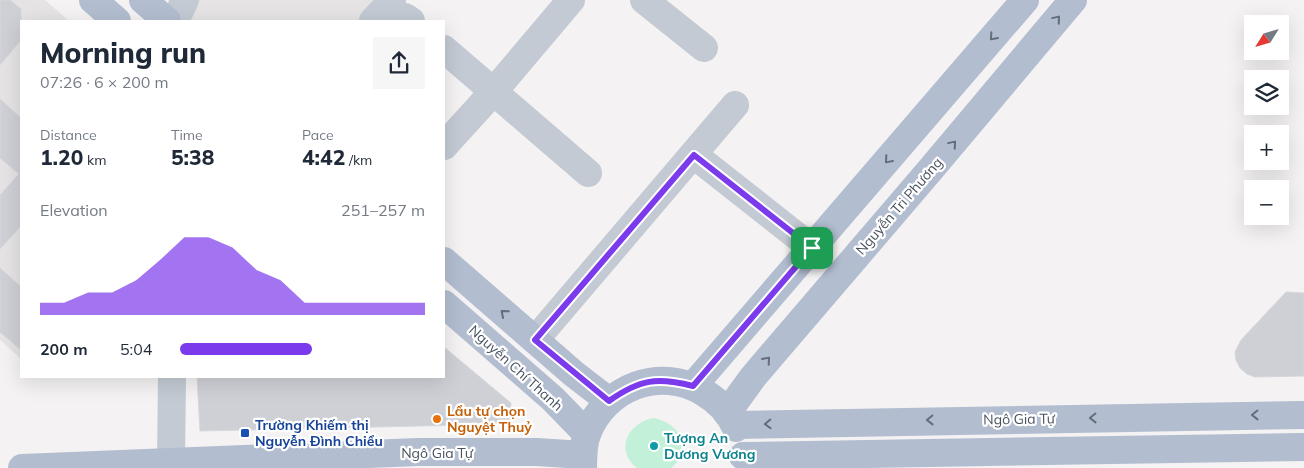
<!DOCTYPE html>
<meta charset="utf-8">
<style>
:root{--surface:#fff;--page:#f6f6f7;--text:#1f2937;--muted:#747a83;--accent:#7c3aed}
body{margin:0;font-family:Mulish,sans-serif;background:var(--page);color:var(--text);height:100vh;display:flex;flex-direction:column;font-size:19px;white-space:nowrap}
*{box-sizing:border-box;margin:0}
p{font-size:16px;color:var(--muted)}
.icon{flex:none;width:28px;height:28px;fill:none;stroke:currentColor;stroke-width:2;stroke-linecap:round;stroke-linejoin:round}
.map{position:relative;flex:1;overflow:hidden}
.side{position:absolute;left:20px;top:20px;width:425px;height:358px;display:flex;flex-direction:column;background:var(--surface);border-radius:0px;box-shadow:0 5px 20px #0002}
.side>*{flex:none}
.needle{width:32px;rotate:233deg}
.controls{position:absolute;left:1244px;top:15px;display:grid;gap:10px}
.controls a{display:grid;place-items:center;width:45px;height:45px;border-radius:0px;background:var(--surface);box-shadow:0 5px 20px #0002;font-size:25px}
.pin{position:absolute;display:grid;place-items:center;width:42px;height:42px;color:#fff;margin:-21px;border-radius:10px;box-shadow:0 2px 8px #0006}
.round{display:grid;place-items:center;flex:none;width:52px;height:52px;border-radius:0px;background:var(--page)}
.summary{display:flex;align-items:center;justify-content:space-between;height:85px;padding:0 20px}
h1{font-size:28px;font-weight:800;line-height:38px}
.stats{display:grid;grid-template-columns:repeat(3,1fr);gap:8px;height:85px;padding:5px 20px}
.stats div{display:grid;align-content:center}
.stats b{font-size:21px;font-weight:800}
.stats small{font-size:14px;font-weight:400}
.stats p{font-size:14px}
.chart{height:140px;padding:10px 20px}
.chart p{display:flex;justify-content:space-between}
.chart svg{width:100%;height:90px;margin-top:5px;fill:var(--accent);opacity:.7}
ul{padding:0 20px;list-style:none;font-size:16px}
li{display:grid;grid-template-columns:80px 60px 1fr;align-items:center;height:38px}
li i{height:12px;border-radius:6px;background:var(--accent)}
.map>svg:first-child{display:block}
.education{fill:#e5e3e4}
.green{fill:#c2f0d9}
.building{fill:#ced0d6;stroke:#d6d7dd}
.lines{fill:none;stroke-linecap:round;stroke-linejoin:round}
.minor{stroke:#c3cad3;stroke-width:28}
.major{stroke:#b2bdd0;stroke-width:28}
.oneway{stroke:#636d7b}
.route-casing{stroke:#fff;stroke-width:10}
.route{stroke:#7c3aed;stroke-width:6}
.food-dot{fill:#e8710a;stroke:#fff;stroke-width:2}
.transit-dot{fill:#1a4fb4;stroke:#fff;stroke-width:2}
.culture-dot{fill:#0f9aa8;stroke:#fff;stroke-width:2}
.labels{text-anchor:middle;stroke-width:4.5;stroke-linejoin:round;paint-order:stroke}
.street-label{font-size:14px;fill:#49525f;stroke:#fff}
.food-label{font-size:14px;font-weight:bold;fill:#c56008;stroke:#fff;text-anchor:start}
.transit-label{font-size:14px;font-weight:bold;fill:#164399;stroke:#fff;text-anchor:start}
.culture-label{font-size:14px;font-weight:bold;fill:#0d838f;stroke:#fff;text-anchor:start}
</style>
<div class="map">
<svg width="1304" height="468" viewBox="0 0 1304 468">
<rect width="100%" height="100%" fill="#f4f2f2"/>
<g class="education">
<path d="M0 0H45L69 21H21V359L0 340Z"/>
<path d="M168 0H394L372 21H191Z"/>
</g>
<path class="green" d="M653 418C679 422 695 449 671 468H637C614 450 628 423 653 418Z"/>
<g class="building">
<path d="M0 0H10L21 9V40L0 65Z"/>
<path d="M0 99 21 118V226L0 249V195L19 174 0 158Z"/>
<path d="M0 268 21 287V350L0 332Z"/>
<path d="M1286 292 1304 293V376L1255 377 1247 374 1240 368 1236 360 1235 352 1241 340Z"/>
<path d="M444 347 511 403 509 424 200 431 197 376H444Z"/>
</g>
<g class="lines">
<g class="minor">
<path d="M644 0 704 48"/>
<path d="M405 17 411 21"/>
<path d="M175 21 185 0"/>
<path d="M373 21 392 1"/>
<path d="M444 49 588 173"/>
<path d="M444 146 494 91 571 0"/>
<path d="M694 155 812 248"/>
<path d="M535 340 735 105"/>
<path d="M171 462 172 376"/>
</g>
<g class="major">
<path d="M93 0 117 21"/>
<path d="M143 0 167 21"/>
<path d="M444 261 574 374 609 401"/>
<path d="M444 304 553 399 587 434"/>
<path d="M693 386 1025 0"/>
<path d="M727 413 753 377 931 169 1073 0"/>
<path d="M735 425 1304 415"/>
<path d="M743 456 1304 447"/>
<path d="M22 468 418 452H537L583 455"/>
<path d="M583 468C583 457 583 445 587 434 605 387 660 366 703 392 717 400 729 412 736 428"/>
</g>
</g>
<defs><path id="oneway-chevron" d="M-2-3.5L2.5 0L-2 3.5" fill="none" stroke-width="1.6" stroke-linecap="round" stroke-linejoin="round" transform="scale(1.25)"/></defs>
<g class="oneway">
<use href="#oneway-chevron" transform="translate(1057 19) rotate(-50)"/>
<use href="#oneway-chevron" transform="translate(993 37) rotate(131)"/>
<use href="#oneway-chevron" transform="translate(953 144) rotate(-50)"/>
<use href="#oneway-chevron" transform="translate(888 160) rotate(131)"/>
<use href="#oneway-chevron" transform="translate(504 313) rotate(-139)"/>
<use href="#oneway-chevron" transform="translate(767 360) rotate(-49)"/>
<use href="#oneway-chevron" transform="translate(1255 415) rotate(179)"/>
<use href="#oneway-chevron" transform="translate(1093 418) rotate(179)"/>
<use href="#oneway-chevron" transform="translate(930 420) rotate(179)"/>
<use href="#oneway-chevron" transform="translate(768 424) rotate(178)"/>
</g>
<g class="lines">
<g class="route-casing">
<path id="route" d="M694 155 812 248 693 386C657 377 640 379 609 401L535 340Z"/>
</g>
<use href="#route" class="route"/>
</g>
<circle class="food-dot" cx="437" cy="419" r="5"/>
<rect class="transit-dot" x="240" y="428" width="10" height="10" rx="2.5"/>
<circle class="culture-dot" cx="654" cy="446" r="5"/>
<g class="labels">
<g class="street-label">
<text transform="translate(899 206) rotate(-49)" y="5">Nguyễn Tri Phương</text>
<text transform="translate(516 368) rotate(42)" y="5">Nguyễn Chí Thanh</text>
<text transform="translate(1019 419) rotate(-1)" y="5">Ngô Gia Tự</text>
<text x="437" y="458">Ngô Gia Tự</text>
</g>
<g class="food-label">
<text x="447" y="416">Lẩu tự chọn<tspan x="447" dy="16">Nguyệt Thuỷ</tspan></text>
</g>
<g class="transit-label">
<text x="255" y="430">Trường Khiếm thị<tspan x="255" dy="16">Nguyễn Đình Chiểu</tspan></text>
</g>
<g class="culture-label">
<text x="664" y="443">Tượng An<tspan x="664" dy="16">Dương Vương</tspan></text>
</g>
</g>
</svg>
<div class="controls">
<a><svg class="needle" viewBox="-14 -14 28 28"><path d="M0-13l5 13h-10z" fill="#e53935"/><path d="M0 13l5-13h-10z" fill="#747a83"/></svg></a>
<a><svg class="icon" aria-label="layers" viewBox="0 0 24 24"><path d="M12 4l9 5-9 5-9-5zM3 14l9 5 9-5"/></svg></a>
<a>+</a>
<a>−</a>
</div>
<div class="pin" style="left:812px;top:248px;background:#1e9e55"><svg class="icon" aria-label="arrive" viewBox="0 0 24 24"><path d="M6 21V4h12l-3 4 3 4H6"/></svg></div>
<section class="side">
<div class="summary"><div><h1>Morning run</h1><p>07:26 · 6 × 200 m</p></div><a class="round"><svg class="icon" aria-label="share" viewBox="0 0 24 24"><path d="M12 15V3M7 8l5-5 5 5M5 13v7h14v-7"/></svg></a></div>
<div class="stats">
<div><p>Distance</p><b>1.20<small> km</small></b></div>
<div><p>Time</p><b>5:38</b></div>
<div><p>Pace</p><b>4:42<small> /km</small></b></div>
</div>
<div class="chart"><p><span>Elevation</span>251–257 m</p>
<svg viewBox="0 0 160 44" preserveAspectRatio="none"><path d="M0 44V38L10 38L20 33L30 33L40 27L50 17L60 6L70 6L80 11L90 22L100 27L110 38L120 38L130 38L140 38L150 38L160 38V44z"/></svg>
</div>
<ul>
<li><b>200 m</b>5:04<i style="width:54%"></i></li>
</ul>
</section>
</div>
